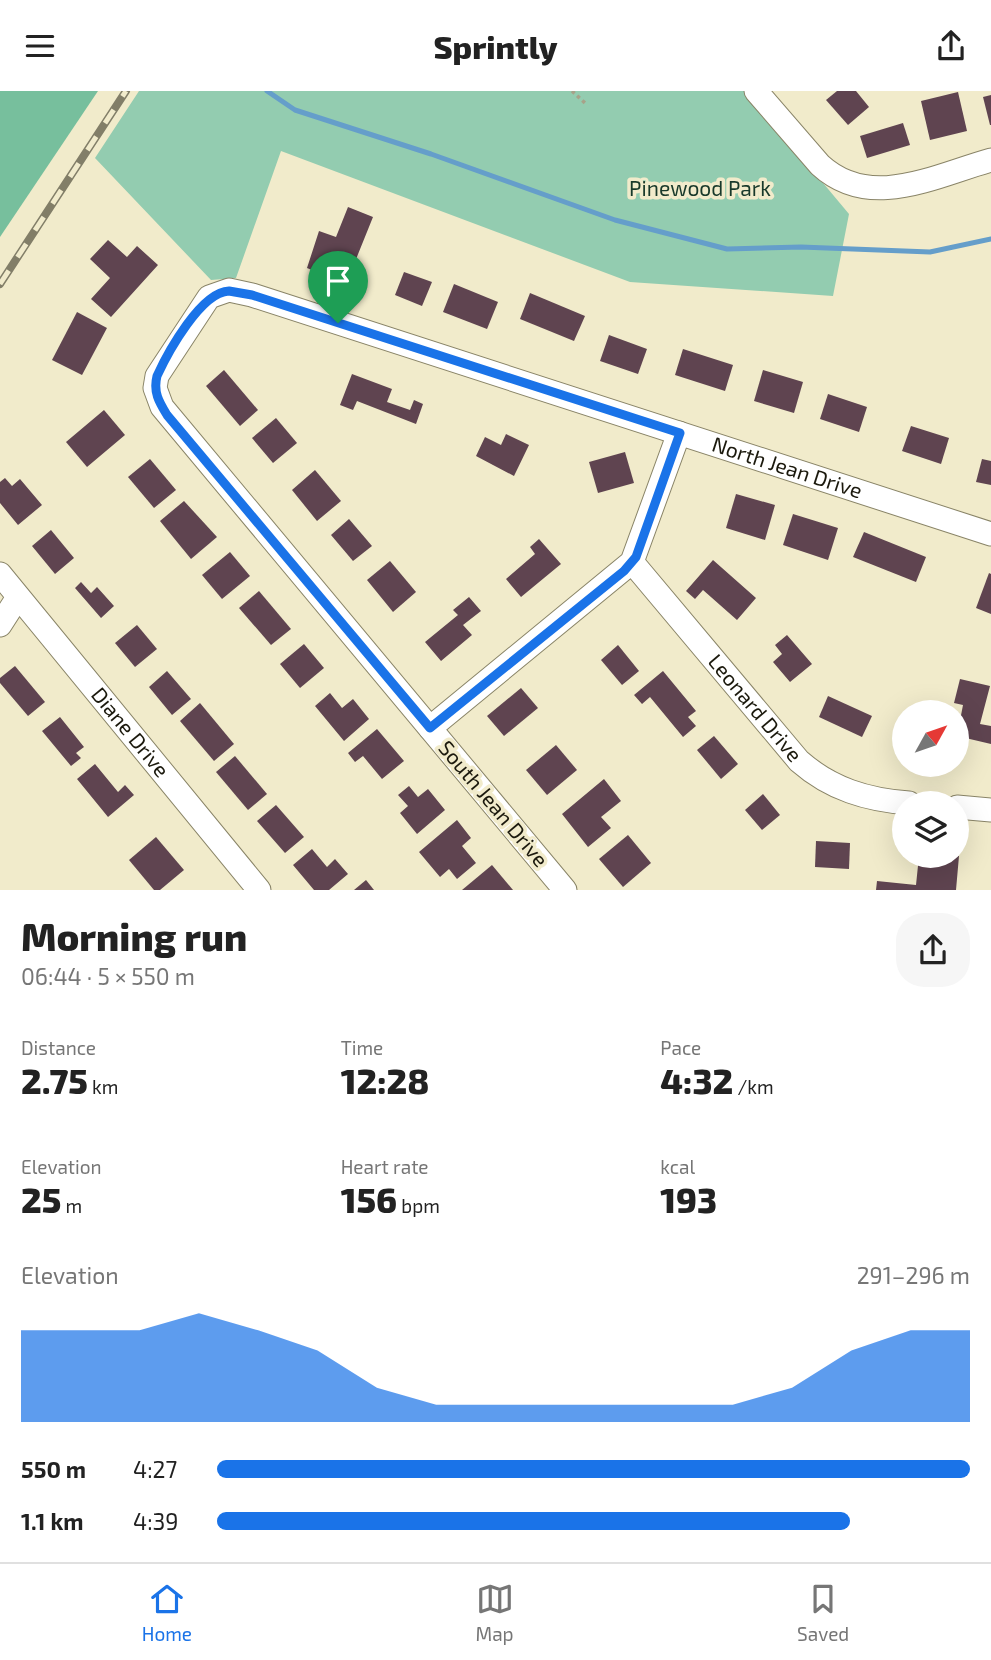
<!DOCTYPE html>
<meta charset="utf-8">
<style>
:root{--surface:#fff;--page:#f6f6f6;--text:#222;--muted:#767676;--line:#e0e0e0;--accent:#1a73e8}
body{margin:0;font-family:"Exo 2",sans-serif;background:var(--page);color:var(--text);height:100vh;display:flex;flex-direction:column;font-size:26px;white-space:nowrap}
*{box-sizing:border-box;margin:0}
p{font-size:23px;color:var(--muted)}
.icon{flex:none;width:38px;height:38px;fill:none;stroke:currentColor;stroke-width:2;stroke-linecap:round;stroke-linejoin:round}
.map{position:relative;height:799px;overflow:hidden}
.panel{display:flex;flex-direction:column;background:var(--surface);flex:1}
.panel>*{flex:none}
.needle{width:46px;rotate:50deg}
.tools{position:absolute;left:892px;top:609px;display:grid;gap:14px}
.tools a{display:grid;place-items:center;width:77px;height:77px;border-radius:50%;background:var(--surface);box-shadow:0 7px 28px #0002;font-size:35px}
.pin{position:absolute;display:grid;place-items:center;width:60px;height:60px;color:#fff;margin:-72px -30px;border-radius:50% 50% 50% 0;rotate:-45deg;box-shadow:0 0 7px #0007}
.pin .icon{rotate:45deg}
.round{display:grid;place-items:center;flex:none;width:74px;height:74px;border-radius:28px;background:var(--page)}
.overview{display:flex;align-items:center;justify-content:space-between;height:119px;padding:0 21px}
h1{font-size:38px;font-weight:800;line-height:52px}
.metrics{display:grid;grid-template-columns:repeat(3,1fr);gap:10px;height:119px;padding:7px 21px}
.metrics div{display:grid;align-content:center}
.metrics b{font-size:35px;font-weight:800}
.metrics small{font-size:19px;font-weight:400}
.metrics p{font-size:19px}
.chart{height:196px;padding:14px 21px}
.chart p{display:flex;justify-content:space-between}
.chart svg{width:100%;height:126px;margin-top:7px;fill:var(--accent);opacity:.7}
ul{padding:0 21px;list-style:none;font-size:23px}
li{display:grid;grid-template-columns:112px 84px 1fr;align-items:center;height:52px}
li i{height:18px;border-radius:9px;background:var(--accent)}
header{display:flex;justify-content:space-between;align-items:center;height:91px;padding:0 21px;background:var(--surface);font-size:32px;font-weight:800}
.tabs{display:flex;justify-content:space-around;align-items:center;height:98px;border-top:2px solid var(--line);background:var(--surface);font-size:19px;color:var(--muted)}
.tabs a{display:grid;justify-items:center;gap:4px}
.tabs .selected{color:var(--accent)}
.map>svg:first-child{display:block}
.green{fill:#93ccb0}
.forest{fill:#77bf9d}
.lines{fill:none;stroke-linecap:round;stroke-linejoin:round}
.stream{stroke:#659eca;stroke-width:5}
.building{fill:#5f4450}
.minor-casing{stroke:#898467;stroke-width:25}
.path{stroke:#a7a289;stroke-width:3.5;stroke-dasharray:3.5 3.5;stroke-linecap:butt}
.minor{stroke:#fff;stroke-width:23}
.rail-casing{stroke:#827e68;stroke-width:8}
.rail{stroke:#f1ebcb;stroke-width:5;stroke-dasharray:16;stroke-linecap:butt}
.route-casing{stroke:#fff;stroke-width:14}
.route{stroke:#1a73e8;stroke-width:9}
.labels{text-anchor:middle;stroke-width:7;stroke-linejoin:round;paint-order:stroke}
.park-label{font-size:21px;fill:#18392a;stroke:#f1ebcb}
.street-label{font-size:21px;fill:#1b190d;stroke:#f1ebcb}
</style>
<header><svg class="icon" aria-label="menu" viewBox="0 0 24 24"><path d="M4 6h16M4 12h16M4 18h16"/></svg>Sprintly<svg class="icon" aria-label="share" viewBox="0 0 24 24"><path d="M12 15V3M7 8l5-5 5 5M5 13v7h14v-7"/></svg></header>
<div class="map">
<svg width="991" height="799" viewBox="0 0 991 799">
<rect width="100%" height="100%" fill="#f1ebcb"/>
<path class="green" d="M139 0H746L849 123 833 205 630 191 281 60 236 187 211 189 95 67Z"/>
<path class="forest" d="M0 0H98L0 146Z"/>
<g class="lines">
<path class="stream" d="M267 0 295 19 431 63 615 129 727 158 801 156 930 161 991 148"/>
</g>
<g class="building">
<path d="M837 0H856L869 16 848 34 826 9Z"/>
<path d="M958 1 967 40 930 49 921 10Z"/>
<path d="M991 4V34H990L983 6Z"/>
<path d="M903 32 910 54 867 67 860 45Z"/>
<path d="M348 116 373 126 346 193 307 177 319 140 336 146Z"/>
<path d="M108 149 127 166 137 155 158 174 111 226 91 208 110 187 90 168Z"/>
<path d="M404 181 432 191 422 215 395 204Z"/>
<path d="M454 193 498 211 487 238 443 221Z"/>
<path d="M530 202 585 225 574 250 520 228Z"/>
<path d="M77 221 107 237 82 284 52 269Z"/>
<path d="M609 244 647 258 638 283 600 270Z"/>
<path d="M683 258 733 274 725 300 675 284Z"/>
<path d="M224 279 258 319 240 335 206 295Z"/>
<path d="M763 279 803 291 794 322 754 310Z"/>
<path d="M352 283 392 298 387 311 410 319 414 309 423 313 416 333 357 310 353 319 340 314Z"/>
<path d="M828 303 867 316 859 341 820 328Z"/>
<path d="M104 319 125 344 87 376 66 351Z"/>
<path d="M276 327 297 352 273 372 252 347Z"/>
<path d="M911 335 949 347 941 373 902 360Z"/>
<path d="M506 343 529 354 514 385 476 365 485 346 501 354Z"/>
<path d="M625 361 634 392 598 402 589 371Z"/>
<path d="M150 368 176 399 154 417 128 386Z"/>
<path d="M982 368 991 370V394L976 391Z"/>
<path d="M315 379 341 410 317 430 292 399Z"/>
<path d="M5 387 12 395 20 388 42 414 18 434 0 412V391Z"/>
<path d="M736 403 775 414 765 449 726 437Z"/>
<path d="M184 410 217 446 191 468 160 430Z"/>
<path d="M793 423 838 437 828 469 783 454Z"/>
<path d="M349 428 372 455 353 470 331 444Z"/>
<path d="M51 439 74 467 55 483 32 455Z"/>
<path d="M864 441 926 466 916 491 853 466Z"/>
<path d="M539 448 561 473 521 506 506 488 535 463 530 456Z"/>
<path d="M230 461 250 485 222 508 202 484Z"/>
<path d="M713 469 756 507 737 529 703 499 695 508 686 500Z"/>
<path d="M390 470 416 501 393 521 367 489Z"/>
<path d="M989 482 991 483V523L976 517Z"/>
<path d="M81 491 91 502 97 496 114 515 101 527 75 497Z"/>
<path d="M259 500 291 538 271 554 239 517Z"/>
<path d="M469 506 481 520 463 534 472 544 441 570 425 551 458 524 453 519Z"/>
<path d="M137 534 157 558 135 576 115 552Z"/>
<path d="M787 544 812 573 790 591 773 571 782 563 775 554Z"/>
<path d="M304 553 324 577 300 597 280 573Z"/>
<path d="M618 554 639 580 622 594 601 569Z"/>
<path d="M15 575 45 611 28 625 0 592V587Z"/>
<path d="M167 580 191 608 172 624 149 596Z"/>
<path d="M663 580 696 620 688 626 696 635 683 646 650 606 642 613 634 604Z"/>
<path d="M960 588 990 595 980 633 991 635V653L957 645 963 614 954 612Z"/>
<path d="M521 597 538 617 504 645 487 625Z"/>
<path d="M330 602 342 617 353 608 369 628 344 650 315 615Z"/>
<path d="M828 605 872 625 862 646 819 626Z"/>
<path d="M200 612 234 653 214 670 180 630Z"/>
<path d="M60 626 84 656 76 662 81 667 71 675 42 640Z"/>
<path d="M377 638 404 670 382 688 363 665 355 671 348 662Z"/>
<path d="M714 645 738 673 721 688 697 659Z"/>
<path d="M556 654 577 679 547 704 526 679Z"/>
<path d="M235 665 267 703 248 719 216 681Z"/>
<path d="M95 673 118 701 125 694 134 704 108 726 77 688Z"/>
<path d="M604 688 621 710 601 726 611 737 588 756 562 723Z"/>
<path d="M409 695 418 706 428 698 445 719 417 743 400 722 408 715 398 704Z"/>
<path d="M763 703 780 724 762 739 745 719Z"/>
<path d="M276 714 304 746 285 762 257 730Z"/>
<path d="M457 729 471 747 462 755 476 772 457 788 449 778 440 786 419 761Z"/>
<path d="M628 744 651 772 623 796 599 768Z"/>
<path d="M156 746 184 779 160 799H154L129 769Z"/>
<path d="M816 750 850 752 849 778 815 776Z"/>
<path d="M312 758 327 776 335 768 348 783 329 799H314L293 774Z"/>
<path d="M919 765H959L956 799H876L877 790 916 794Z"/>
<path d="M492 774 513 799H462Z"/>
<path d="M366 789 374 799H354Z"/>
</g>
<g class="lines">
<g class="minor-casing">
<g id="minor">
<path d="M756 0 820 74C870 120 934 85 991 69"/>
<path id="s1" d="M632 471 799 670C831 698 867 709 909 712"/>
<path id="s2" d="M0 483 259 799"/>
<path d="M0 534 18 506"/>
<path d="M430 637 632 471 679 342"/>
<path d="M957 716 991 719"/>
<path id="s3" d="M565 799 162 316 155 297 157 285 209 206 229 199 252 204 991 443"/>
</g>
</g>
<path class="path" d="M572 0 585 12"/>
<use href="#minor" class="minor"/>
<g class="rail-casing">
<path id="rail" d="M0 193 126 0"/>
</g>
<use href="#rail" class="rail"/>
</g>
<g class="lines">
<g class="route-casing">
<path id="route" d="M229 200 252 204 680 342 636 466 624 480 430 637 167 324C159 311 153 301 157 285 168 261 201 201 229 200Z"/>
</g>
<use href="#route" class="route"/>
</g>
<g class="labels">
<g class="park-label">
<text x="700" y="105">Pinewood Park</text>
</g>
<g class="street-label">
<text dy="7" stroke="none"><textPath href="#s3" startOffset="1363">North Jean Drive</textPath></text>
<text dy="7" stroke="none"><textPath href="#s1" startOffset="191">Leonard Drive</textPath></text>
<text dy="7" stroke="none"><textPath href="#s2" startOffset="205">Diane Drive</textPath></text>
<text transform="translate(493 713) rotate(50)" y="7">South Jean Drive</text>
</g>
</g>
</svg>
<div class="tools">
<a><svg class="needle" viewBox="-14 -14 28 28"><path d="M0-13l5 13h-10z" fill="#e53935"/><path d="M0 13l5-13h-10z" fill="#767676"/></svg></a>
<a><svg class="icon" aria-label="layers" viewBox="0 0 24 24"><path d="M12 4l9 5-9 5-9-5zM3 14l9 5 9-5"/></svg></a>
</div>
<div class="pin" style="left:338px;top:232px;background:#1e9e55"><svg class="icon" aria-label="arrive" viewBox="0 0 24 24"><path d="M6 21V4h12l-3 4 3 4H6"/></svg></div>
</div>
<section class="panel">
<div class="overview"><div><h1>Morning run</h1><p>06:44 · 5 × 550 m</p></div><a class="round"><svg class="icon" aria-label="share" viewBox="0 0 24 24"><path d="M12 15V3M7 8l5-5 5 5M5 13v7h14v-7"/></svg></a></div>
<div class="metrics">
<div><p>Distance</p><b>2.75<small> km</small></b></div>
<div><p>Time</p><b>12:28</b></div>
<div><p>Pace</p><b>4:32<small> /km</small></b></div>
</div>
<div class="metrics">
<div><p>Elevation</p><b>25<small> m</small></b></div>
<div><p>Heart rate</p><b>156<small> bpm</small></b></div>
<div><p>kcal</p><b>193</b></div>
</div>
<div class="chart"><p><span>Elevation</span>291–296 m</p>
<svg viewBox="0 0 160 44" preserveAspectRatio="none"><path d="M0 44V12L10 12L20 12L30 6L40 12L50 19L60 32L70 38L80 38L90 38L100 38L110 38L120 38L130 32L140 19L150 12L160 12V44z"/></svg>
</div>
<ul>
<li><b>550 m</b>4:27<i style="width:100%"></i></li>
<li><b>1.1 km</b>4:39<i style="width:84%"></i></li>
</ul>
</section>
<nav class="tabs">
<a class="selected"><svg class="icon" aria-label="home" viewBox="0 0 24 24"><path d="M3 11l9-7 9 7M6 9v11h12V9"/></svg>Home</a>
<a><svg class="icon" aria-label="map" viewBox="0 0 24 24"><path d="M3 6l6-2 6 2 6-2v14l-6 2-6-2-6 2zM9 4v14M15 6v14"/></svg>Map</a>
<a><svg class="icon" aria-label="saved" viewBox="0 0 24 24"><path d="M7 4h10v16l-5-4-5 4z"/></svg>Saved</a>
</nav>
